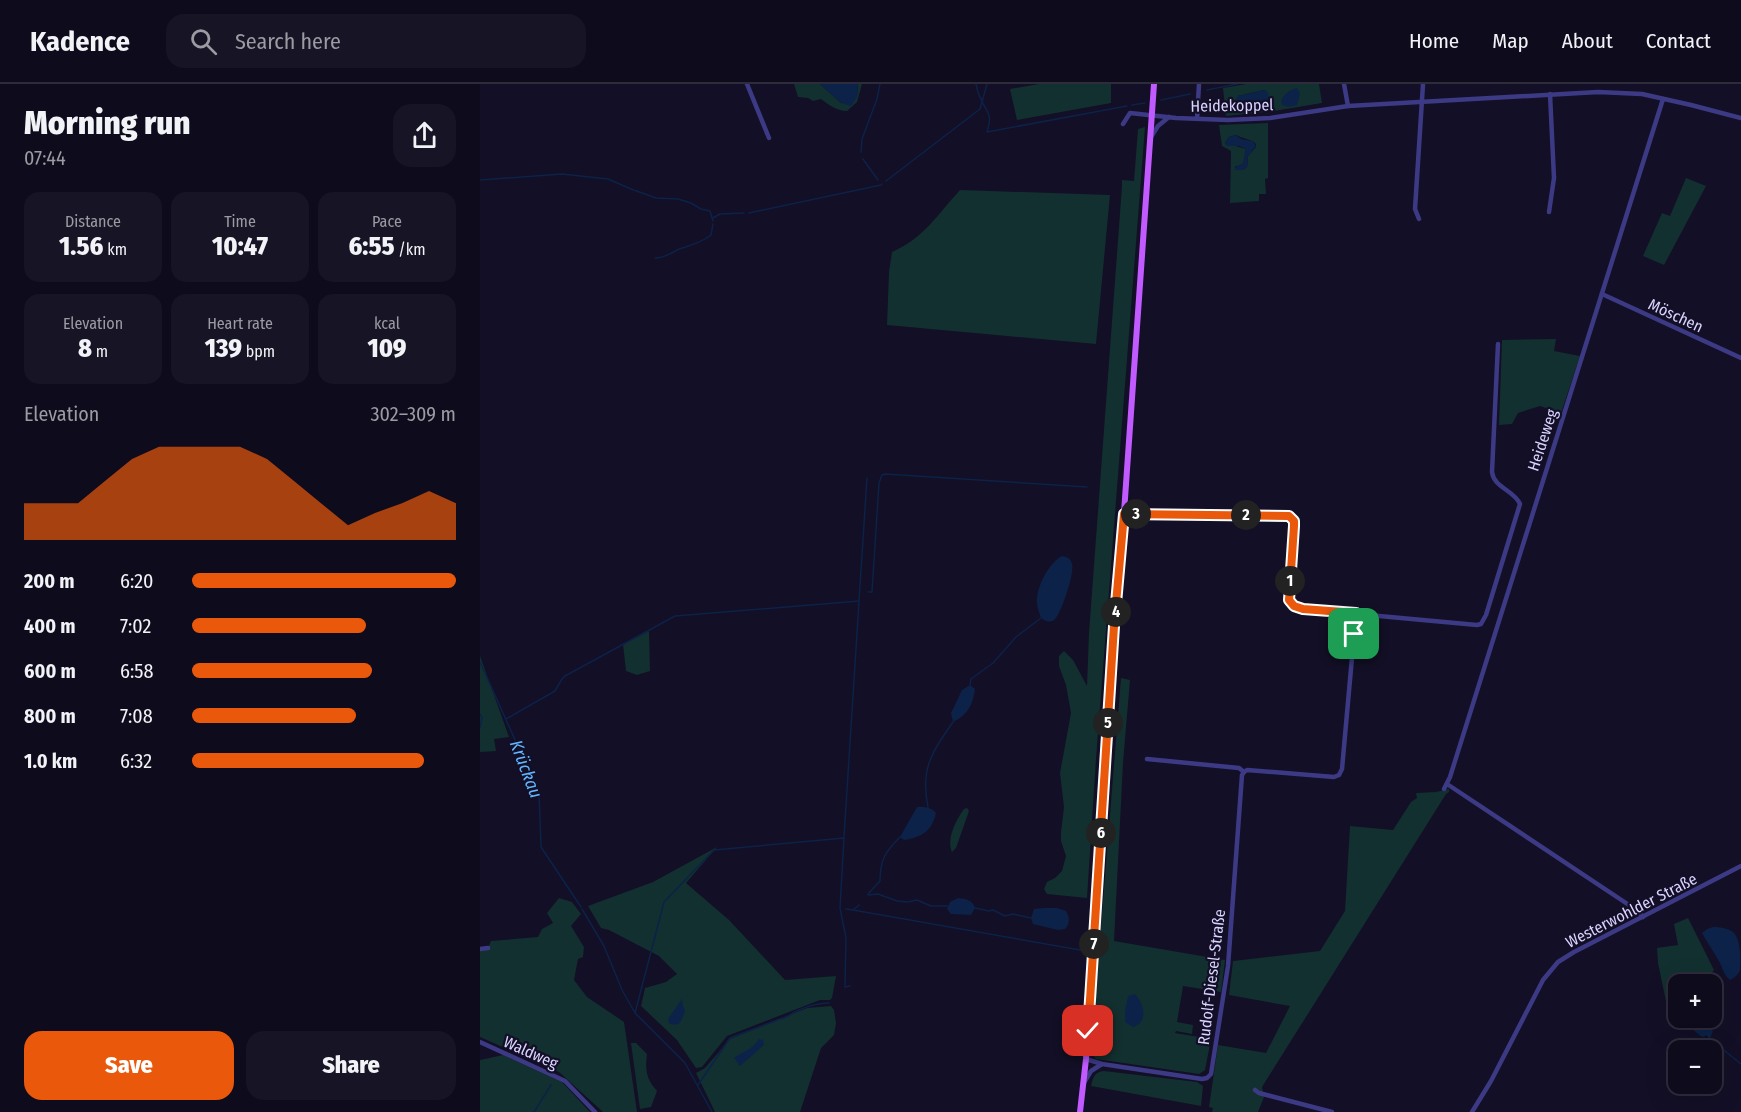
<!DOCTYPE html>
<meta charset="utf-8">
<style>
:root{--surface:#0e0b1c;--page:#171425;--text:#f1f3f6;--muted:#9b9ba3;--line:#2e2b3b;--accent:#ea580c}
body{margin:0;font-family:"Fira Sans Condensed",sans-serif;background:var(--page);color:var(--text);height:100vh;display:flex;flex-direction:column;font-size:22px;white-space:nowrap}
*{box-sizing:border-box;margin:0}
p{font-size:20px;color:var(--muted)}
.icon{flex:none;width:33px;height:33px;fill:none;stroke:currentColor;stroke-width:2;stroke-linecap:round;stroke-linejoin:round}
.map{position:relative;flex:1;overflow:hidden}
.drawer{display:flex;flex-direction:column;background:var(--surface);width:480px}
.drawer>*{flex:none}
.controls{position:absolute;left:1188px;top:890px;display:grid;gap:12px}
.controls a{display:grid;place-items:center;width:54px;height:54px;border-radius:12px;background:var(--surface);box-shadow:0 6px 24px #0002,0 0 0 2px var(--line);font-size:30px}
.pin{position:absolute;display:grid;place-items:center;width:51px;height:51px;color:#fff;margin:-26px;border-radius:12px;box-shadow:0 3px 9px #0006}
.km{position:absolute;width:30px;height:30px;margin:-15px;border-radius:50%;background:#222;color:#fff;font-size:16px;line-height:30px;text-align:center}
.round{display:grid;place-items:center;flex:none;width:63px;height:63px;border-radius:18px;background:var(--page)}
.summary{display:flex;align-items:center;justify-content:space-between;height:102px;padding:0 24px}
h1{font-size:33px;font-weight:800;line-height:45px}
.metrics{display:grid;grid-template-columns:repeat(3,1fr);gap:9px;height:102px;padding:6px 24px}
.metrics div{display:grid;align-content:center;border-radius:15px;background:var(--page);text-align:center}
.metrics b{font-size:26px;font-weight:800}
.metrics small{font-size:16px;font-weight:400}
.metrics p{font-size:16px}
.chart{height:168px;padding:12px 24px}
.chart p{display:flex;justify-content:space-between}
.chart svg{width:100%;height:108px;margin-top:6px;fill:var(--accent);opacity:.7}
.primary-button{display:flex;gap:12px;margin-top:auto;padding:12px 24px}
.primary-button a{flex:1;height:69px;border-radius:18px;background:var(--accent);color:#fff;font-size:24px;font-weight:800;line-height:69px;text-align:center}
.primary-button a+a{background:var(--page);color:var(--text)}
ul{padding:0 24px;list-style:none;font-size:20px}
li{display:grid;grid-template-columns:96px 72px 1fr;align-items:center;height:45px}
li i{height:15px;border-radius:8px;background:var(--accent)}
header{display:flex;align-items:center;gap:36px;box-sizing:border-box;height:84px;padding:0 30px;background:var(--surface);border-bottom:2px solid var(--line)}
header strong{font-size:28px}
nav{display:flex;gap:33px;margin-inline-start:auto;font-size:21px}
.search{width:420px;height:54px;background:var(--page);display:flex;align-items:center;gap:15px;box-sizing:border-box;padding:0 21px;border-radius:18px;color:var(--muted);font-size:22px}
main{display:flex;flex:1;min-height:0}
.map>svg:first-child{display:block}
.green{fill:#12302f;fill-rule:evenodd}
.water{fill:#0c2248}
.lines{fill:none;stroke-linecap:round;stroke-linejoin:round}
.stream{stroke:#0c2248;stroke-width:1.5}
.minor{stroke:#3d3a85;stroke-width:4.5}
.major{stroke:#c25bff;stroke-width:6}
.route-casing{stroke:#fff;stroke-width:12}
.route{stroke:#ea580c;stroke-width:8}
.labels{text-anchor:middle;stroke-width:4.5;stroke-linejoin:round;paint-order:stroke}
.street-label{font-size:16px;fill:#d9d4ff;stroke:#130f26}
.water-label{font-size:18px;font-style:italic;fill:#62b6ff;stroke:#130f26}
</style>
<header>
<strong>Kadence</strong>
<div class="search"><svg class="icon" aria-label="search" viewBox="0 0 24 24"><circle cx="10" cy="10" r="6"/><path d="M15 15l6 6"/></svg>Search here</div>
<nav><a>Home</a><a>Map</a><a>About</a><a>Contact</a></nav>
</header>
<main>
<section class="drawer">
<div class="summary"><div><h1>Morning run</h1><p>07:44</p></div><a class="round"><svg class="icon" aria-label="share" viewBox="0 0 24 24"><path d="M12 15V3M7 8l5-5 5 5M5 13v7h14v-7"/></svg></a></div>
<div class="metrics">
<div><p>Distance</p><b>1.56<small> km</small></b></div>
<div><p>Time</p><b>10:47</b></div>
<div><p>Pace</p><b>6:55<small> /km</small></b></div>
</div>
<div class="metrics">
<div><p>Elevation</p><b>8<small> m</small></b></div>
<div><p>Heart rate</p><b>139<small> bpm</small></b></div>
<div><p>kcal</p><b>109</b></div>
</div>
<div class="chart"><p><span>Elevation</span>302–309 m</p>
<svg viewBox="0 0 160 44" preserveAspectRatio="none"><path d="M0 44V29L10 29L20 29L30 20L40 11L50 6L60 6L70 6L80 6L90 11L100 20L110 29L120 38L130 33L140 29L150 24L160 29V44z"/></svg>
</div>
<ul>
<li><b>200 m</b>6:20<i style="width:100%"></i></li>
<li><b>400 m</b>7:02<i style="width:66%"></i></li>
<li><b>600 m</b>6:58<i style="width:68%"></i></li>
<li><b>800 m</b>7:08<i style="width:62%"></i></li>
<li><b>1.0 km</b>6:32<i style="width:88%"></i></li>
</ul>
<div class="primary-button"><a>Save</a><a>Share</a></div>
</section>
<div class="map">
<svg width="1261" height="1028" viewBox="0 0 1261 1028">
<rect width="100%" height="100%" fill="#130f26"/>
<g class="green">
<path d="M314 0H340L361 19 377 13 378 0H382L377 18 367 27C357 27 349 21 341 15L333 17 328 14 318 13Z"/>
<path d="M559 0H631V19L537 36 530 5Z"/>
<path d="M766 0H839L842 19 794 27 746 32 743 4ZM784 6 787 8 782 23 766 26 758 12Z"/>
<path d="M788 39V94L785 95 786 110H779V117L750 119 751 67 742 62 739 41ZM756 51C763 55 772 55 776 60V63L768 72 767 83 763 86H755V83L763 80 766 65 745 59 749 53Z"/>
<path d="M665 43 616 675 607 814 567 810 564 805 567 798 575 794 582 787 586 772 581 757V748L584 723 580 689 591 629 586 601 579 582V572L584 567 593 576 607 602 609 549 642 102V96L654 97 658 45Z"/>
<path d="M1206 94 1226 102 1184 181 1163 172 1182 129 1190 132Z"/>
<path d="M480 106 630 111 616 260 407 241 409 188 412 168C444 154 457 131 480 106Z"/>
<path d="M1076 255 1074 267 1100 272 1081 329 1060 322 1038 329 1032 340 1019 341 1022 256Z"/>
<path d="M169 547 170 587 157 591 146 587 143 560Z"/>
<path d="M0 572 29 653 14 655 16 667 0 668Z"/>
<path d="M641 594 650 596 643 679 634 857 745 876 741 908 703 902 697 938 713 941 712 950 696 947 695 949 731 955 725 986 719 990 616 975 613 972 611 967Z"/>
<path d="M969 705V708L966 710 782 1003 784 1013 778 1028H732L733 1024 729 1023 738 961 786 969 810 922 749 911 753 877 840 867 865 827 870 742 913 746 931 718 937 714 936 709 956 708Z"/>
<path d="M487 724 489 727 476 764 472 768C466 755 476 736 484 725Z"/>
<path d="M237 763 206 799 249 836 305 896 356 892 352 914 350 916H340L247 952 222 983 216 984 197 956 161 922 165 904 186 898 197 890 179 872 129 846 121 844 108 822 173 798Z"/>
<path d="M79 814 92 818 101 830 91 842 104 863 103 873 98 875 94 896 107 913 144 938 157 1028H123L79 988 0 953V867L7 866 11 857 58 853 62 845 73 839 67 829Z"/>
<path d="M1208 834 1234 886 1223 900H1198V934L1188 927 1178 879 1177 864 1198 861 1194 840Z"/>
<path d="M351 922 354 926 356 939 354 951 341 964 320 1028H235L216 989 225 984 250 955 327 924Z"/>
<path d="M151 959H156L167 970C165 985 166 995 177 1007L171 1023 160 1025Z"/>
<path d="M23 971 82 998 110 1028H0V976Z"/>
<path d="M624 987 717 998 723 1002 721 1022 611 1002C613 994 614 988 624 987Z"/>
</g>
<g class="water">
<path d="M340 0H378L377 13 371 22 361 19Z"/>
<path d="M816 4 818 5 820 10 817 21 809 23 802 21 801 17C804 10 809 7 816 4Z"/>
<path d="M784 6 787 7 790 15 788 20 762 26H756C755 21 754 16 758 12Z"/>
<path d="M756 51 761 55 773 57 776 62 768 72 767 83 763 86H755V84L763 79 766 65 759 62H747L745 59 749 53Z"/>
<path d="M582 472C588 473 591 475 592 480 595 488 581 531 574 536 569 539 565 537 561 534 559 528 556 520 557 514 558 500 570 478 582 472Z"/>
<path d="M490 601 495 605C493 620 488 631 473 638L471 629 482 606Z"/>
<path d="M437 723C445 723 451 723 456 729 452 747 442 753 424 756L420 753Z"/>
<path d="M478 814C486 815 493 816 495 824L491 831 471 830 467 825 470 818Z"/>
<path d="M564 824H577L586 827C590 834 590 839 585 845L578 846 553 840 551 834 554 825Z"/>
<path d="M1233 843C1239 843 1248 844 1253 848 1261 855 1261 876 1260 886 1258 891 1254 894 1250 896 1244 891 1243 886 1240 879 1235 869 1228 860 1222 849L1227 845Z"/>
<path d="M655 910C664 920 669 938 653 943L645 938V927L648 912Z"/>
<path d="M202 915 203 922 205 926C203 934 200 945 189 939L188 935Z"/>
<path d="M1214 933 1219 934 1233 947 1230 955 1226 951 1224 953C1219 952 1213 946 1210 941Z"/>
<path d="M279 955 283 956 284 961 260 982 254 974C265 966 271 967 279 955Z"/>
</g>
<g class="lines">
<g class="stream">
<path d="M496 0C497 5 498 10 501 15 507 30 513 29 507 48L647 22"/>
<path d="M727 6 757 0"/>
<path d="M681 16 710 10"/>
<path d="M652 21 665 19"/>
<path d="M381 68 382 55 397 15 400 0"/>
<path d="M383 75 398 96"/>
<path d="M0 96 82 90 128 95 151 105 176 114 198 115 211 119 221 125 230 127 233 137"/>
<path d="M406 97 500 25 507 0"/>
<path d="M269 129 401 101 402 100"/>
<path d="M233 134 240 130 264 129"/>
<path d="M175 174C185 174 191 169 199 165 211 161 221 159 231 151L233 140"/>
<path d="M388 508H392L399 399 402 391 405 390 607 403"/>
<path d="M0 578 59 709 61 763 101 823"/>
<path d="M490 601 491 595 513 579 536 553 561 534"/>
<path d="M0 630 2 634 0 644"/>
<path d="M26 635 75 607 82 595 85 592 195 532 379 517 387 394"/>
<path d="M448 723C440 685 452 668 473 638"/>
<path d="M364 753 379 518"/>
<path d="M388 810 400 797C400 776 405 768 420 753"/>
<path d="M388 811 398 810 417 817 428 818 437 816 451 822H468"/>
<path d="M495 824 509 827 513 826 525 832 533 830 551 834"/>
<path d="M102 825 124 862 142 906 155 929 205 979 232 1028"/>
<path d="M366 825 373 826 379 821"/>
<path d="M373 826 600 866"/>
<path d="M155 929 184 818 234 766 364 754 360 824 366 854 365 903 370 902"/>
<path d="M1230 955 1261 980"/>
<path d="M218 1001 250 954 300 935C308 934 311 929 319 926 328 922 339 919 349 919"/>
<path d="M54 1028 71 1001"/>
</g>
<g class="minor">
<path d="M267 0 289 54"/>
<path d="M864 0 868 22"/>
<path d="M717 35 719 0"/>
<path d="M643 40 650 29 696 34 748 36 790 34 868 22 1118 8 1162 10 1211 21 1261 34"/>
<path d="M671 53 678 42 689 33"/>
<path d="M1069 128 1074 94 1070 10"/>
<path d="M939 135 935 125 943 0"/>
<path d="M1122 210 1261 274"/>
<path d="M644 430 809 432 814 437V445L808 512C810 521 815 523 823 525L997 541 1001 540 1006 531 1040 420C1034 406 1014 404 1012 388L1018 260"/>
<path d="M667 675 759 684 764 688"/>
<path d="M967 700 1158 827 1163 833"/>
<path d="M964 705 970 693 1183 15"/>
<path d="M0 865 8 864"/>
<path d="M0 958 85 997 115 1028"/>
<path d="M606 975 622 980 722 995 727 994 731 990 748 882 762 691 764 688 767 686 854 693 859 691 862 685 876 529"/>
<path d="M605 997 611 987 622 980"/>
<path d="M775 1006 779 1009 852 1028"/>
<path d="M992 1028 1011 997 1063 896 1078 878 1094 868 1261 782"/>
</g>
<path class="major" d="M600 1028 606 975 634 542 643 443 674 0"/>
</g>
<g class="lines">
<g class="route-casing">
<path id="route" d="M608 947 634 542 644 430 809 432 814 437V442L809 516 814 522 823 525 876 529 874 550"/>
</g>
<use href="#route" class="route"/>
</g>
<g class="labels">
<g class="street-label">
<text transform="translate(752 21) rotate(-1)" y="6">Heidekoppel</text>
<text transform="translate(1196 231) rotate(25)" y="6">Möschen</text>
<text transform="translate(1062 356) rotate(-72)" y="6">Heideweg</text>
<text transform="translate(1151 826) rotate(-27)" y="6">Westerwohlder Straße</text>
<text transform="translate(731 893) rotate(-83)" y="6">Rudolf-Diesel-Straße</text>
<text transform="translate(51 968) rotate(24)" y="6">Waldweg</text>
</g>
<g class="water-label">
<text transform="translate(46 685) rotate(69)" y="6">Krückau</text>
</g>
</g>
</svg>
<div class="controls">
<a>+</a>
<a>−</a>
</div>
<div class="pin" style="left:874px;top:550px;background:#1e9e55"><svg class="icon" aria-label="arrive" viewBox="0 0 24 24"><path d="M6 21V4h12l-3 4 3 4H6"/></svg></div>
<div class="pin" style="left:608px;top:947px;background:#d93025"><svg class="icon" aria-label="check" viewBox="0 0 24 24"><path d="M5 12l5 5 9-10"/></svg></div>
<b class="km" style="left:810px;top:497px">1</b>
<b class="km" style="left:766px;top:431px">2</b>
<b class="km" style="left:656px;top:430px">3</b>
<b class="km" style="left:636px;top:528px">4</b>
<b class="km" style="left:628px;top:639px">5</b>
<b class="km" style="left:621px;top:749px">6</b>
<b class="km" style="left:614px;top:860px">7</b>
</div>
</main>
